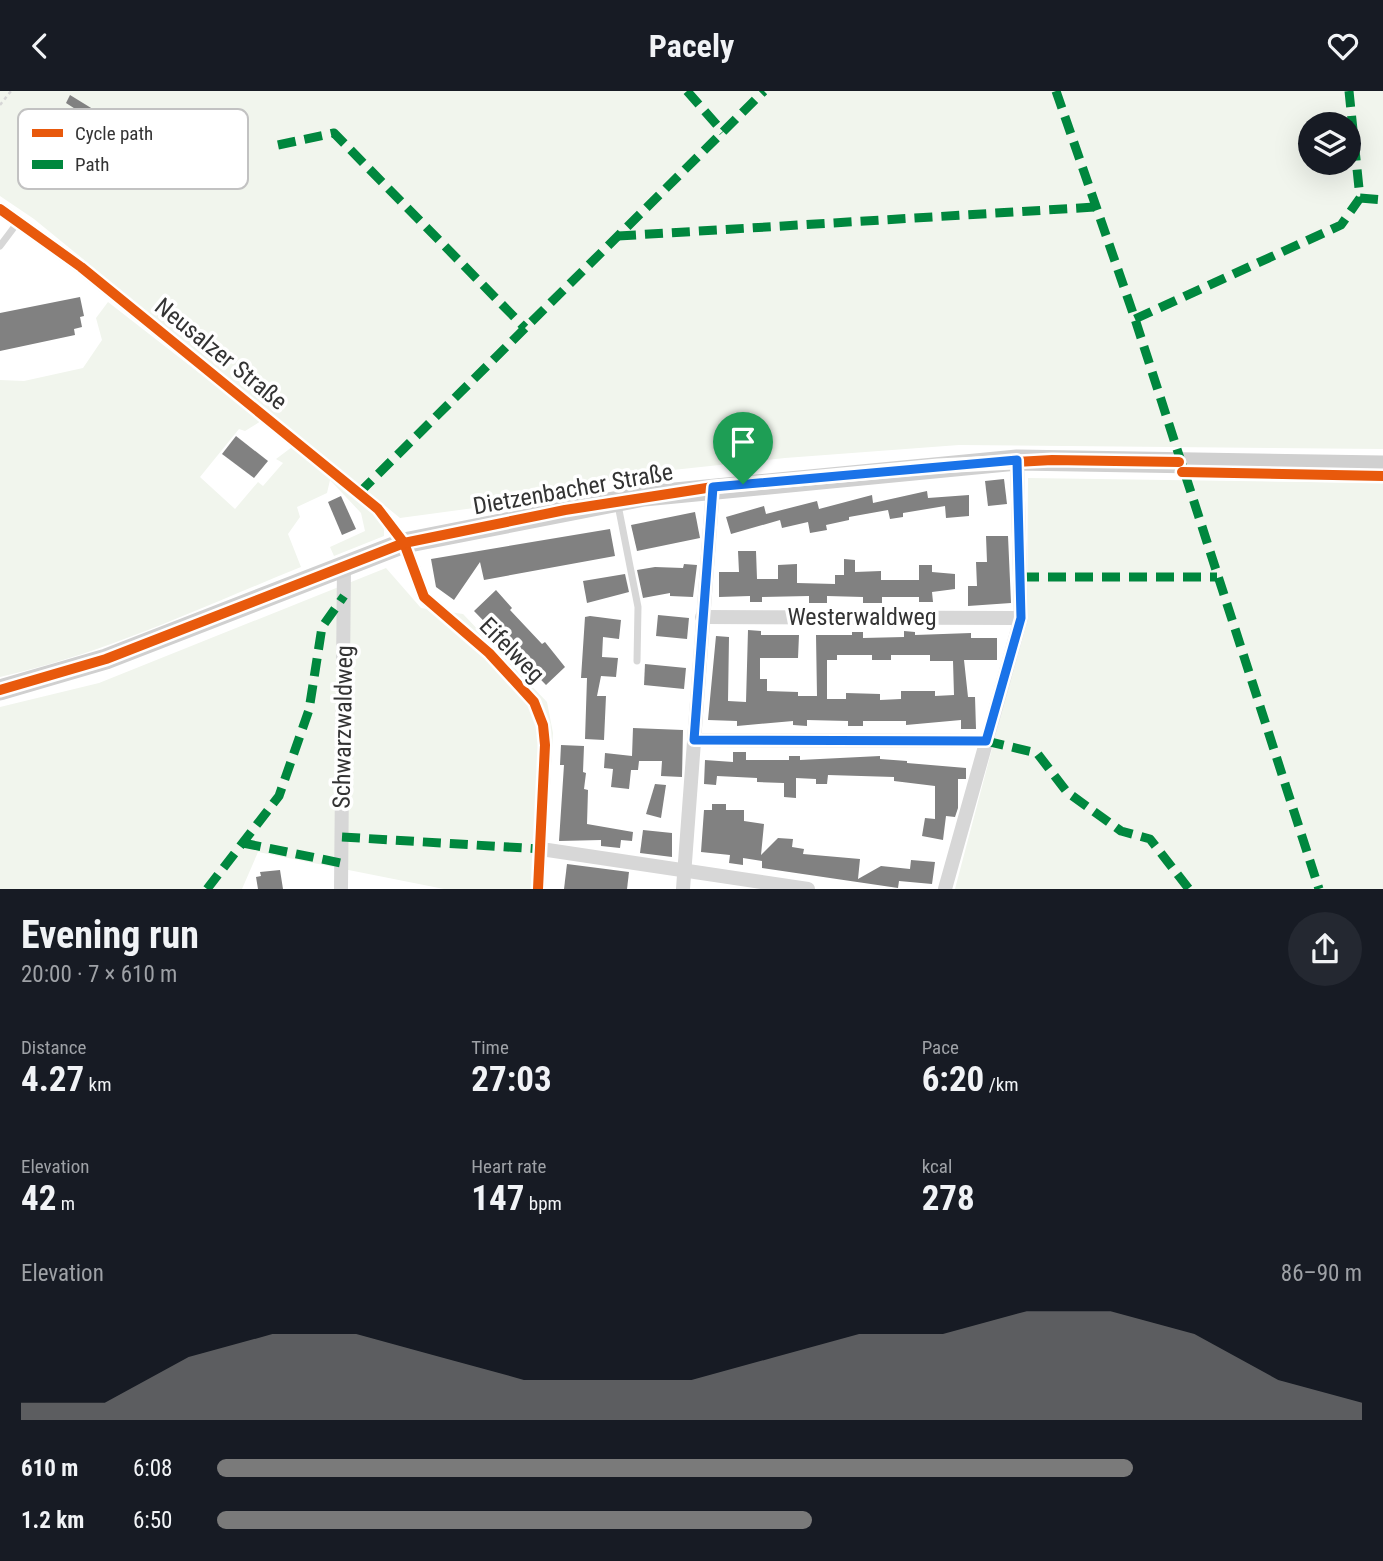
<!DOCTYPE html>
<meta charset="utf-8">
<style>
:root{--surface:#171b24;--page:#242831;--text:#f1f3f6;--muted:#9ea1a6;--accent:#7a7a7a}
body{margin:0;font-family:"Roboto Condensed",sans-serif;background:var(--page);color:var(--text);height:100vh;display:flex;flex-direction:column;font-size:26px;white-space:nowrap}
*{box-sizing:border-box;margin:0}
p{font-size:23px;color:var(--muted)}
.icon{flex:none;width:38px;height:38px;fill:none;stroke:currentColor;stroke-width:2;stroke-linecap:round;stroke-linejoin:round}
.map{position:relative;height:798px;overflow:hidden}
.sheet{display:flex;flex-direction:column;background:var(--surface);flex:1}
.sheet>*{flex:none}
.controls{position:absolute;left:1298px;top:21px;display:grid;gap:14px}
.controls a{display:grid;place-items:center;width:63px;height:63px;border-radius:50%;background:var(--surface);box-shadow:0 7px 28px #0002;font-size:35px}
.pin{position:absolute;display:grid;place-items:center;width:60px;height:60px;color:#fff;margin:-72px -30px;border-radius:50% 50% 50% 0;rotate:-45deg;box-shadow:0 0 7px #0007}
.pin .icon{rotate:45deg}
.round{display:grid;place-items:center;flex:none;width:74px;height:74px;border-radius:37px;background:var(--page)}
.summary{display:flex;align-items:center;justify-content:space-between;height:119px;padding:0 21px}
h1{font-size:38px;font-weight:700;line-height:52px}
.figures{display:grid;grid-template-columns:repeat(3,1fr);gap:10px;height:119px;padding:7px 21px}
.figures div{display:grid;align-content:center}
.figures b{font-size:35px;font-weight:700}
.figures small{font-size:19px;font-weight:400}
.figures p{font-size:19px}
.chart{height:196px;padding:14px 21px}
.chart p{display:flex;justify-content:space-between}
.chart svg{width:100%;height:126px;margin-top:7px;fill:var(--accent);opacity:.7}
ul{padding:0 21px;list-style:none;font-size:23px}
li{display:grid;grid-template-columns:112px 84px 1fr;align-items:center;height:52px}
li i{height:18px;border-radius:9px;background:var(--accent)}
header{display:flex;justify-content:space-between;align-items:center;height:91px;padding:0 21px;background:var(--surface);font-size:32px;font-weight:700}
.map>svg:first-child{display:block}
.green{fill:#f1f5ed;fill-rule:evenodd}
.building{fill:#818181;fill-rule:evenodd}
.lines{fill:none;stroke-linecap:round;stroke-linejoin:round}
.path{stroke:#d6d6d6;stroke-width:2.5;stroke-dasharray:3.5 3.5;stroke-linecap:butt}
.lane{stroke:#d7d7d7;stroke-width:7}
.street{stroke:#d7d7d7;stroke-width:14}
.secondary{stroke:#d0d0d0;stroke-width:21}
.quiet{stroke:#00873e;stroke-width:9;stroke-dasharray:18 9;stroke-linecap:butt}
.cycleway-casing{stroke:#fff;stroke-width:15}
.cycleway{stroke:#e8590c;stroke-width:10}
.route-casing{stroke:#fff;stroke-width:14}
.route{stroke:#1a73e8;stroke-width:9}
.labels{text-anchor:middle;stroke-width:7;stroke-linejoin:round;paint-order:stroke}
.street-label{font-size:24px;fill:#333;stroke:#fff}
.key{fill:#fff;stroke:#c2c2c2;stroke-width:2}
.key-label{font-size:19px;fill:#333}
</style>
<header><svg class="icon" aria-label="back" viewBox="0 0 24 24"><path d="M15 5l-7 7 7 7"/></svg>Pacely<svg class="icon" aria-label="heart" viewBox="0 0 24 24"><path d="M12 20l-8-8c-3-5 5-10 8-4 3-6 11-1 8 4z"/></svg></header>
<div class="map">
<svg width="1383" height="798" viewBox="0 0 1383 798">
<rect width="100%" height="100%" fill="#fff"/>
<g class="green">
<path d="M0 0H1383V358L959 354 785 367 654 381 474 417 400 427 34 128 0 105ZM1311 33H1349V72H1311Z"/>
<path d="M108 211 261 330 245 340 239 338 200 386 235 418 258 391 263 395 283 372 276 368 292 356 372 420 384 432V445L334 465 330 456 365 440 361 422 330 389 327 402 297 416 300 426 288 443 301 476C202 516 104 563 0 586V289L24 290 83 277 102 249 96 227Z"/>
<path d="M1028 387 1383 392V798H955L1027 525Z"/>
<path d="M386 477 421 517 463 523 547 611 553 642 543 798H444L258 761 242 798H0V616L99 592Z"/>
</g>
<g class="building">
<path d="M70 4 96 20 91 28 66 12Z"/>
<path d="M80 206 84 225 80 226 82 236 74 238 75 244 0 260V222Z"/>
<path d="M236 345 268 370 254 387 222 363Z"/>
<path d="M1004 388 1007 413 988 415 985 390Z"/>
<path d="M927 400 928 407 969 404V425L946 427 945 415 903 422V426L890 428 888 419 849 426V429L826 434 827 439 810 442 808 431 782 437 780 429 731 443 726 426 764 415 766 423 817 410 819 418 872 404 873 412Z"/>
<path d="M341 405 356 438 342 444 328 411Z"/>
<path d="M695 421 700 447 637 460 631 434Z"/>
<path d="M610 438 615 465 484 489 480 471 454 509 436 496 431 468Z"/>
<path d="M986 445H1008L1011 512 968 515V495H977L976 471H987Z"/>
<path d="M738 460H756L757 488H778V474L797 473V492L835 493V484H844V468L855 469V481L881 480V489H919V474H932V481L955 483V498L932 501 933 511H919V506H882V512H863V506L827 505V512H809V505L762 506V511H750V505L719 506V481H739Z"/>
<path d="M684 473 697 474 693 506 670 505V502L643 507 637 479 655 476 683 477Z"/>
<path d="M625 483 629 501 587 512 583 490Z"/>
<path d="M496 499 512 517 510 519 542 553 545 551 565 576 546 594 474 520Z"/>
<path d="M658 524 689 527 687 548 656 545Z"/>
<path d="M590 525 621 529 619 548 603 546 602 566 618 567 616 586 601 585 597 605H606L604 649 585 648 587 587H581L585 526Z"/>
<path d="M748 539 761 540V544H799L798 567H760V588H767V600L798 601V605H817L816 544H852V541H863V547L904 546V540L915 541V544L971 542V547H997V569H964L968 606H975L976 638H961V629L906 634V630H863V635H848V630L807 629V635L793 634V630L737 635V630L708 629 716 545 729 546 728 610 746 611ZM837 564H872V569H891V564H930V570H953L954 604 935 605V600H901V608L880 609V603L846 602V608H827V569H837Z"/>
<path d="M645 573 686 577 684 598 644 594Z"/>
<path d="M633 637 683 639 682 686 661 685 662 670H639L638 679H631L629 698 611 696 613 678 604 677 605 662 632 665Z"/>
<path d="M561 654 584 655 583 681 586 682 584 698 588 699 587 733 633 741 632 750 621 749 620 757 601 755V749L559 750 564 674H560Z"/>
<path d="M733 661H746V669H789V665H800V669L880 665V668L907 670V672L966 677V688H958V717L955 726 946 725 943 749 922 745 925 727 935 728V695L894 690V686L828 684 827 693H816V688L796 687V707L784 706V692L757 691V687L717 685 716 694 704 693 705 669 733 671Z"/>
<path d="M655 693 666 694 661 727 646 723Z"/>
<path d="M712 713H726V719H744V730L764 733 761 764 778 747 793 748 792 756 804 758 803 763 860 768 858 788 881 775 910 778 911 769 935 771 932 793 899 790 898 797 762 777V770L743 767V774L729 772 730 764 701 761 704 719H712Z"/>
<path d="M643 739 672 742V766L640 762Z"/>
<path d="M567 773 629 781 627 798H564Z"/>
<path d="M280 779 283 798H258L256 786 261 785 260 781Z"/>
</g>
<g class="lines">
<path class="path" d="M0 14 11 0"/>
<g class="lane">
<path d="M0 155 18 131"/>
<path d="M618 414 638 516 637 570"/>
</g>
<g class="street">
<path d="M0 118 81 176 378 418 404 452 424 506 489 562 534 611 543 634 545 654 538 798"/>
<path d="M702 526 1021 527"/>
<path d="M694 649 986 650"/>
<path d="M541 758 808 798"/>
<path d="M341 798 344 474"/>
<path d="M683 798 713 396"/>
<path d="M945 798 1021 527 1017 369"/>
</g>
<path class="secondary" d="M0 599 106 568 404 452 644 405 1017 369 1383 375"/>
<g class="quiet">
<path d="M687 0 723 41"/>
<path d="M1056 0 1135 228 1319 798"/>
<path d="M278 54 334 42 525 237"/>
<path d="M1360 107 1383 109"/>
<path d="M618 145 1096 116"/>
<path d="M1135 228 1341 134 1360 107 1349 0"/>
<path d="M359 402 764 0"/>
<path d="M1021 486H1217"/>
<path d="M986 650 1037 662 1067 701 1121 740 1150 748 1189 798"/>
<path d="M342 746 541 758"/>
<path d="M243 752 341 772"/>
<path d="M207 798 279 705 309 619 322 536 344 505"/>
</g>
<g class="cycleway-casing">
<g id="cycleway">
<path d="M0 118 81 176 378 418 404 452 424 506 489 562 534 611 543 634 545 654 538 798"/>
<path d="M1182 381 1383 385"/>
<path d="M0 599 106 568 404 452 565 419 713 396 938 375 1052 369 1179 371"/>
</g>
</g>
<use href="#cycleway" class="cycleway"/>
</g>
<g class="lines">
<g class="route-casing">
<path id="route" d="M1017 369 1021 527 986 650 694 649 713 396Z"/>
</g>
<use href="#route" class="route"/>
</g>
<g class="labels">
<g class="street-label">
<text transform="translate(221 263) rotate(39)" y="8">Neusalzer Straße</text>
<text transform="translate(573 398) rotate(-10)" y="8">Dietzenbacher Straße</text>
<text x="862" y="534">Westerwaldweg</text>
<text transform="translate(512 559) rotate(45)" y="8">Eifelweg</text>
<text transform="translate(343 636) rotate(-89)" y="8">Schwarzwaldweg</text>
</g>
</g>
<rect x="18" y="18" width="230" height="80" rx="10" class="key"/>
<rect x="32" y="38" width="31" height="8" fill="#e8590c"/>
<rect x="32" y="69" width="31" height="9" fill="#00873e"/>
<g class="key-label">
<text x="75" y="49">Cycle path</text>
<text x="75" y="80">Path</text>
</g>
</svg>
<div class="controls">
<a><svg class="icon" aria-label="layers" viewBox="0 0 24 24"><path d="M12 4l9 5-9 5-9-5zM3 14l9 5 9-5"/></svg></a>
</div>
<div class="pin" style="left:743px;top:393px;background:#1e9e55"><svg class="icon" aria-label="arrive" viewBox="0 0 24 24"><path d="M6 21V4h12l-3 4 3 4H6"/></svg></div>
</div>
<section class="sheet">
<div class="summary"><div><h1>Evening run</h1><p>20:00 · 7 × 610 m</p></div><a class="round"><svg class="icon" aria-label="share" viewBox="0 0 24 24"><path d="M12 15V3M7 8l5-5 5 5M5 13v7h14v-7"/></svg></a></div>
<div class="figures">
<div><p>Distance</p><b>4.27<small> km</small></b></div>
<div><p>Time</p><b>27:03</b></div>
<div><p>Pace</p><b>6:20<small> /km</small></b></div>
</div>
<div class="figures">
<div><p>Elevation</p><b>42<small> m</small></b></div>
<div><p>Heart rate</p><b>147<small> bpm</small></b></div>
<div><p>kcal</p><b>278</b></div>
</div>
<div class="chart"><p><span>Elevation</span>86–90 m</p>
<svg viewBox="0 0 160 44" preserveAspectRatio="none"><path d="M0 44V38L10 38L20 22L30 14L40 14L50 22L60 30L70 30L80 30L90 22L100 14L110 14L120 6L130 6L140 14L150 30L160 38V44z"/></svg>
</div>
<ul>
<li><b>610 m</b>6:08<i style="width:80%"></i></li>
<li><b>1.2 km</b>6:50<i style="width:52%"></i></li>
</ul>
</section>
